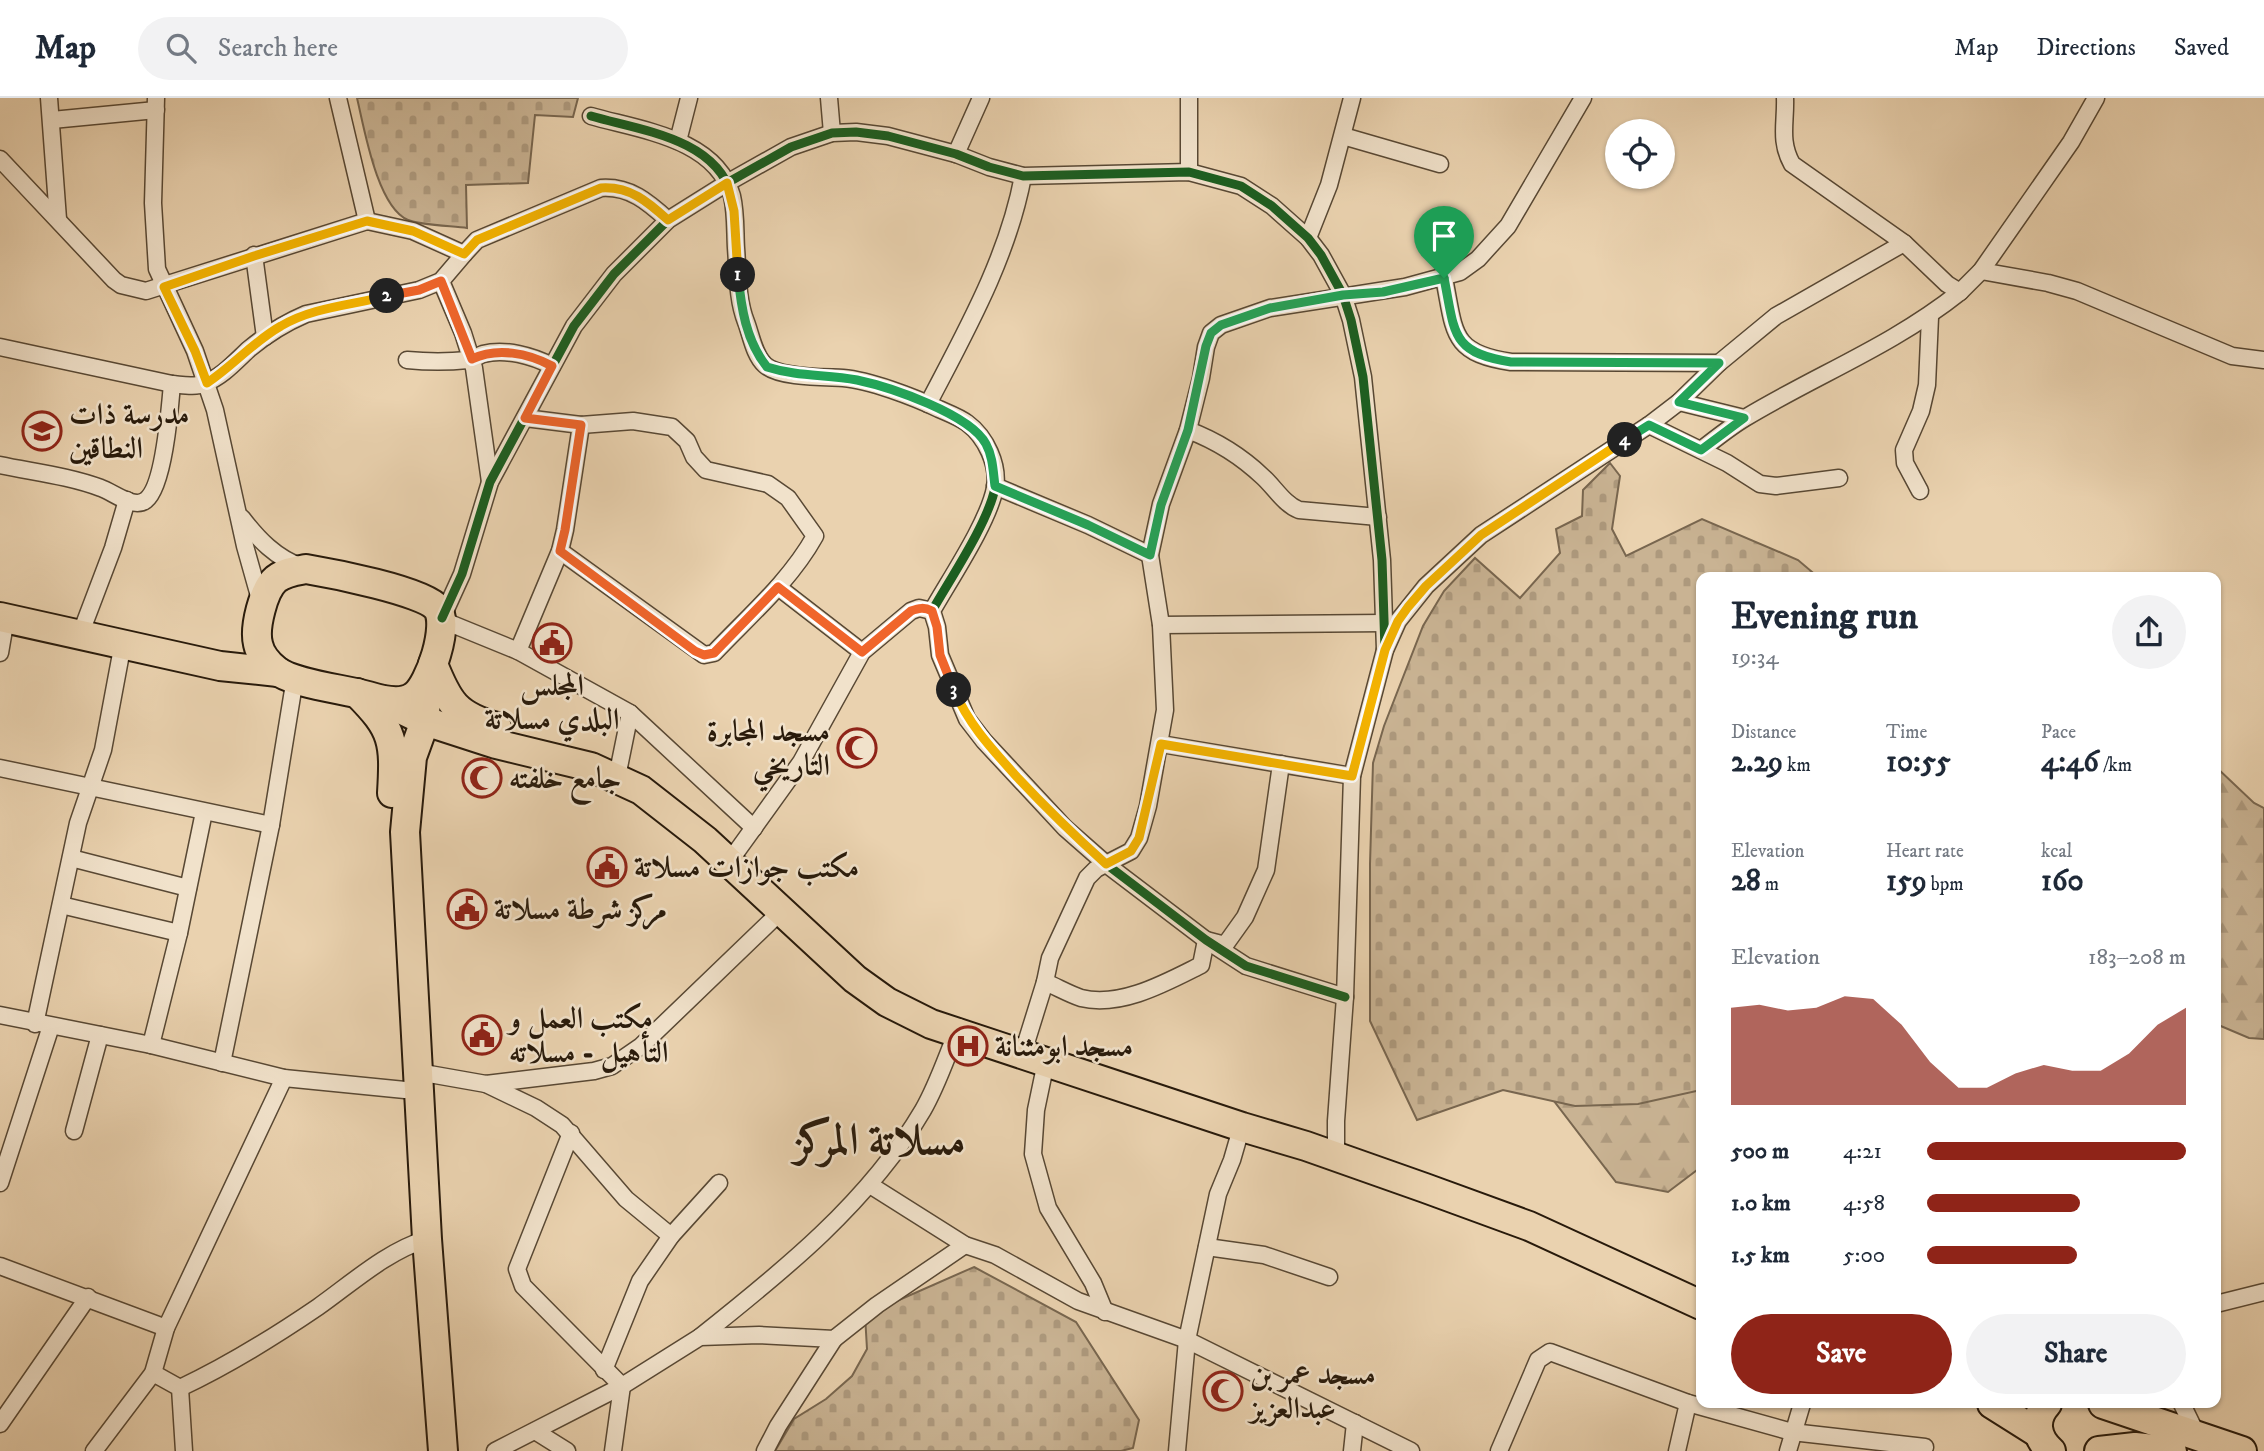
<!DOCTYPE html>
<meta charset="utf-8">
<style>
:root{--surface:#fff;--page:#f2f2f3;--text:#1f2937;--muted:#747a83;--line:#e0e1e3;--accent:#8f2418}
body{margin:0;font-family:"IM FELL DW Pica",Amiri,serif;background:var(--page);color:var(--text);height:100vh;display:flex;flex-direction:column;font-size:26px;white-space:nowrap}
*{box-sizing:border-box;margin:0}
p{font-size:23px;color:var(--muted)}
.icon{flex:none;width:38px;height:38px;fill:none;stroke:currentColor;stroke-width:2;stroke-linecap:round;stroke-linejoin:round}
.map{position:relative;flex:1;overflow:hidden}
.drawer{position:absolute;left:1696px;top:474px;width:525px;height:836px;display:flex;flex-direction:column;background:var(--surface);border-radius:14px;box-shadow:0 2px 5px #0004}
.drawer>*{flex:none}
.fabs{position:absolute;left:1605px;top:21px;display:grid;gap:14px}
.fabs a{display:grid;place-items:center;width:70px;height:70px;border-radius:50%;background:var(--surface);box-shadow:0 2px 5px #0004;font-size:35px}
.pin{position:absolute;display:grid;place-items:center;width:60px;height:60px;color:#fff;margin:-72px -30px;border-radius:50% 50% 50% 0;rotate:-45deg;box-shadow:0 0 7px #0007}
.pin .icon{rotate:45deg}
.km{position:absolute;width:35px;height:35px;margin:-18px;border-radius:50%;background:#222;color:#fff;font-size:19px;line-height:35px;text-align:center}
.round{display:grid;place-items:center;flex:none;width:74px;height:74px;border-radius:37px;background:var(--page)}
.summary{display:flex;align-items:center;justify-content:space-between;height:119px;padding:0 35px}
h1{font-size:38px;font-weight:800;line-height:52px}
.stats{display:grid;grid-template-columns:repeat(3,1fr);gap:10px;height:119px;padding:7px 35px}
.stats div{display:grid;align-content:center}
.stats b{font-size:30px;font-weight:800}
.stats small{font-size:19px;font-weight:400}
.stats p{font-size:19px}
.chart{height:196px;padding:14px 35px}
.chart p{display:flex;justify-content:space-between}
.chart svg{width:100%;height:126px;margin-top:7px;fill:var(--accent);opacity:.7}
.action{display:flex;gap:14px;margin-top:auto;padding:14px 35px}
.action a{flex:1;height:80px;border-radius:42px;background:var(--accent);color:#fff;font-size:28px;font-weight:800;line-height:80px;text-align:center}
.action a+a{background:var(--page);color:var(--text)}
ul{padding:0 35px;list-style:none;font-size:23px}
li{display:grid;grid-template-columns:112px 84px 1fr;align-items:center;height:52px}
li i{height:18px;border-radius:9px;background:var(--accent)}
header{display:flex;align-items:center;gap:42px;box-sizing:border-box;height:98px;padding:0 35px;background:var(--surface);border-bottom:2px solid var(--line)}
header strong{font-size:33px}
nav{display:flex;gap:38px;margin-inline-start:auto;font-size:24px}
.search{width:490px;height:63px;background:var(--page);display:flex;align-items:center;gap:18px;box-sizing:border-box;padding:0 24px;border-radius:38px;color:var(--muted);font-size:26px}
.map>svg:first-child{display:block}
.forest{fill:url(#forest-firs);stroke:#78664f;stroke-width:2}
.cemetery{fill:url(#cemetery-stones);stroke:#78664f;stroke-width:2}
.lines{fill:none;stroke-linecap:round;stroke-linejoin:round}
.street-casing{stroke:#584834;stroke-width:19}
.highway-casing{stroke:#281a0b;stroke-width:32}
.street{stroke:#f1e2cb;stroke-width:16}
.highway{stroke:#ead2af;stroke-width:28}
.cycleway-casing{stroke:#f1e2cb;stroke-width:13}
.cycleway{stroke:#1b5e20;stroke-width:9}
.split-1-casing{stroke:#fff;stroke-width:14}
.split-2-casing{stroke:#fff;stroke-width:14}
.split-3-casing{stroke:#fff;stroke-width:14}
.split-4-casing{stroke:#fff;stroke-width:14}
.split-5-casing{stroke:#fff;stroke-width:14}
.split-1{stroke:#22a559;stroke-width:9}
.split-2{stroke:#f5b400;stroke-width:9}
.split-3{stroke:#f0652b;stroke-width:9}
.split-4{stroke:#f5b400;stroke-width:9}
.split-5{stroke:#22a559;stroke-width:9}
.labels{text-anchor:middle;stroke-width:5;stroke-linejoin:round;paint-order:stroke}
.poi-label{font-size:30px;font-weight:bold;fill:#281a0b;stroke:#f1e2cb;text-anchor:start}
.town-label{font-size:44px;font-weight:bold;fill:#281a0b;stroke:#f1e2cb}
</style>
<header>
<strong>Map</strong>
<div class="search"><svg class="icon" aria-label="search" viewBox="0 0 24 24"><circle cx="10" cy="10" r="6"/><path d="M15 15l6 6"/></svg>Search here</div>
<nav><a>Map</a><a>Directions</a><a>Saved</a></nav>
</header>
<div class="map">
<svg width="2264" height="1353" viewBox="0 0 2264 1353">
<defs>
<pattern id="forest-firs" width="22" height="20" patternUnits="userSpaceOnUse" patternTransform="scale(1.75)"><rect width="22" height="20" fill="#c9b393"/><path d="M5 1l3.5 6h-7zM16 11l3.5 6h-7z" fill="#ad997d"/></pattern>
<pattern id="cemetery-stones" width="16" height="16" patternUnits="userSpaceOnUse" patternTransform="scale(1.75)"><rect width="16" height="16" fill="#c9b393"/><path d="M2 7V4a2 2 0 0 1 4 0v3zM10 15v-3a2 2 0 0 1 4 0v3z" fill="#ad997d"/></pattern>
</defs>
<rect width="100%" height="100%" fill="#ead2af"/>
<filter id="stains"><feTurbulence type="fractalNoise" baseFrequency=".00286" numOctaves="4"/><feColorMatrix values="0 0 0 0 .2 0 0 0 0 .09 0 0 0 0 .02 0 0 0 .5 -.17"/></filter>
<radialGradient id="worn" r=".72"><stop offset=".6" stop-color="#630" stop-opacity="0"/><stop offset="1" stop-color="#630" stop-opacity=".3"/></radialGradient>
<g class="forest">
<path d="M2216 669 2254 705 2264 710V941L2249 940 2216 926Z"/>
<path d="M1701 837V1069L1668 1094 1616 1084 1554 1003Z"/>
</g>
<g class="cemetery">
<path d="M357 0H578L573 19 535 17 528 85 466 87 467 130C452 128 420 127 408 122 377 109 364 29 357 0Z"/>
<path d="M1610 365 1620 378 1612 431 1626 458 1702 421 1798 462 1818 479 1701 480V992L1638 1006 1575 1008 1503 992 1417 1022 1370 923V766L1373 665 1384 628 1423 528 1444 493 1475 460 1520 500 1560 455 1556 431 1582 418 1583 392Z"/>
<path d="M974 1169 1076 1224 1139 1322 1133 1350 1121 1353H775L794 1321 826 1301 852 1278 867 1251 865 1217Z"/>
</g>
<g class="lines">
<g class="street-casing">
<g id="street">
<path d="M49 0 58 121"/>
<path d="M156 0 153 105 157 171 195 253 215 312 245 448 261 505"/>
<path d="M338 0 367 123"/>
<path d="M829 0 832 35"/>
<path d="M1785 0C1786 24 1779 43 1792 66L1904 145 1947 186 1960 194 1981 173 2071 44 2096 0"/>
<path d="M591 18C639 32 716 40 732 98 736 115 735 133 736 150 738 175 737 201 746 224 751 237 754 257 765 267 779 280 824 279 843 280 869 282 914 299 939 311 948 315 959 319 967 325 986 339 999 367 995 390 988 425 950 481 932 513L937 529 940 557 967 621 984 643 1065 730 1106 766 1206 842 1246 868 1345 899"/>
<path d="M52 22 156 12"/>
<path d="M1343 38 1440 66"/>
<path d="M678 43 689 0"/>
<path d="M956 56 981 0"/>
<path d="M0 61 114 182 121 187 146 193 367 123 413 133 464 156 477 142 601 90C630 88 648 104 668 122"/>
<path d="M1189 74V0"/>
<path d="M1308 140 1329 87 1352 0"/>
<path d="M254 157 265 239"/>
<path d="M1981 173 2048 185 2077 193 2232 258 2264 262"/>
<path d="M1444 180C1455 234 1450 255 1511 264L1719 265"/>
<path d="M441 183 463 235 474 270 490 384"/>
<path d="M0 249 172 286C183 287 195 290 205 285 222 279 236 263 249 251 267 236 285 225 306 216L419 192 441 183 464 156"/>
<path d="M407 262C428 264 448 264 468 262 474 261 478 258 483 256 505 250 533 258 552 268"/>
<path d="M1679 304 1744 320"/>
<path d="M928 306C966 233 1008 159 1023 78"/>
<path d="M525 320 581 327 633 323 672 329 687 343 694 359 706 372 768 386 788 400 815 438C790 483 749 518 714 555L704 557 560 453"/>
<path d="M1649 327 1727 365 1760 386 1776 388 1839 380"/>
<path d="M1188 332C1217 343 1240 357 1263 379 1275 390 1284 406 1299 412L1378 419"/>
<path d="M1701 352C1715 341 1730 329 1745 320 1818 276 1892 248 1960 194"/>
<path d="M0 367C33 374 69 378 101 390 113 394 134 412 146 402 164 388 170 309 172 286"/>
<path d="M995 388 1088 427 1150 457"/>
<path d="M1920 393 1905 365 1904 352 1921 313 1927 287 1930 219"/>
<path d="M242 420C258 441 276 460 302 469"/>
<path d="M778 489 862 554"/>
<path d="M442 520 462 476 490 384 574 228 614 176 668 122 727 85 791 49 832 35 856 34 888 38 956 56 989 69 1023 78 1189 74 1241 88 1272 108 1308 140 1321 157 1343 197 1351 222 1363 279 1382 462 1385 552"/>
<path d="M442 522 518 553 630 615 754 730"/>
<path d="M1161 527 1385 525"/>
<path d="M80 537 113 450 127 402"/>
<path d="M518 553 560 453 565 432 581 327"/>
<path d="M0 555 6 520"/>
<path d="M1161 646 1352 678"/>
<path d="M0 670 271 727"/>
<path d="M617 679 630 615"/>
<path d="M737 753 801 664 862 554 911 513 919 510 932 513"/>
<path d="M71 760 188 790"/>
<path d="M61 807 179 835"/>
<path d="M1045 884C1057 889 1069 896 1081 900 1121 910 1167 884 1201 867L1206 842 1225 847 1245 819 1266 772 1281 666"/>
<path d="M0 917 151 947 284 980 405 992"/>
<path d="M35 926 78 725 103 652 123 545"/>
<path d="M1026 945 1045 884 1050 860 1087 780 1096 771 1131 753 1139 740 1148 708 1165 612 1161 527 1150 457 1161 406 1188 332 1201 280 1206 249 1211 235 1221 227 1270 210 1405 189 1460 174 1478 161 1508 128 1583 0"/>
<path d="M151 947 179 835 204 714"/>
<path d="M1046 964 1036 1012 1033 1056 1048 1110 1093 1185 1105 1214"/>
<path d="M222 965 271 727 295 580"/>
<path d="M418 974 486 986 594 973 612 968 641 948 773 821 788 815"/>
<path d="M486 986 536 1010 562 1027 626 1101 671 1138"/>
<path d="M74 1033 100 937"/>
<path d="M571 1035 517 1171 523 1188 622 1288 613 1353"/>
<path d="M1336 1059V1023L1345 899 1352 678 1385 552 1398 523 1426 488 1481 437 1649 327 1679 304 1719 265 1776 218 1904 145"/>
<path d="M0 1085 51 928"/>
<path d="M870 1087 965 1147 995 1157 1078 1203 1187 1242 1411 1353"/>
<path d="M1207 1149 1264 1157 1329 1179"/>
<path d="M0 1168 166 1230"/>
<path d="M2216 1206 2264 1194"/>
<path d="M700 1239C782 1174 869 1104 923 1012 938 986 947 957 959 929"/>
<path d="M604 1272 640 1183 671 1138 719 1085"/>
<path d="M153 1275 180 1290 184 1353"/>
<path d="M180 1290C229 1267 274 1239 318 1209 352 1185 387 1153 427 1141"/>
<path d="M2182 1306 2197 1337"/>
<path d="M0 1326 88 1199"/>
<path d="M535 1333 567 1353"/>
<path d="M94 1353 153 1275 166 1230 284 980"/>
<path d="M495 1353 622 1288 700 1239 759 1237 834 1241 877 1207 965 1147"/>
<path d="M765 1353 778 1328 834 1241"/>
<path d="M1177 1353 1187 1242 1218 1096 1232 1062 1243 1024"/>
<path d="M1352 1353 1355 1325"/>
<path d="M1499 1353 1538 1262 1550 1254 1688 1305 1792 1334 1925 1349"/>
<path d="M1677 1353 1688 1305"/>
<path d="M1788 1353 1802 1306"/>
</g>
</g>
<g class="highway-casing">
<g id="highway">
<path d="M306 471C330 475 424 493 437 510 450 526 430 587 414 598 402 607 381 602 368 598 344 591 293 586 276 572 268 566 260 556 258 546 254 530 263 492 276 481 285 474 295 473 306 471Z"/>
<path d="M0 519 220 568 278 574"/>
<path d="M433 566C448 604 456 618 497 629"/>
<path d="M426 584 425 623 412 659 405 734 427 1141 443 1353"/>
<path d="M357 595C394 632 395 644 392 695"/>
<path d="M382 602 425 623 496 646 591 669 641 692 705 742 855 881 887 904 931 926 1242 1029 1306 1048 1425 1090 1529 1128 1701 1207"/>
<path d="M1992 1306 2038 1335"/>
<path d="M2047 1306C2033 1321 2036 1340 2051 1353"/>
<path d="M2103 1306 2242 1353"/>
<path d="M2099 1353 2135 1349 2172 1353"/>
</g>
</g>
<use href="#street" class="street"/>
<use href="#highway" class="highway"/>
<g class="cycleway-casing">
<g id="cycleway">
<path d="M591 18C639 32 716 40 732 98 736 115 735 133 736 150 738 175 737 201 746 224 751 237 754 257 765 267 779 280 824 279 843 280 869 282 914 299 939 311 948 315 959 319 967 325 986 339 999 367 995 390 988 425 950 481 932 513L937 529 940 557 967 621 984 643 1065 730 1106 766 1206 842 1246 868 1345 899"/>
<path d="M442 520 462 476 490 384 574 228 614 176 668 122 727 85 791 49 832 35 856 34 888 38 956 56 989 69 1023 78 1189 74 1241 88 1272 108 1308 140 1321 157 1343 197 1351 222 1363 279 1382 462 1385 552"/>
</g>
</g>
<use href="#cycleway" class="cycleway"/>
</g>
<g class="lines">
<g class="split-1-casing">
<path id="split-1" d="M738 177C741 209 746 243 767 269 798 279 827 276 857 282 890 289 970 316 986 346 993 359 993 373 995 388L1088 427 1150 457 1161 407 1188 332 1206 248 1211 235 1221 227 1270 210 1343 197 1383 194 1444 180"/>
</g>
<g class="split-2-casing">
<path id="split-2" d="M387 198C352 207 313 209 281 228 254 243 233 268 207 285L195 253 164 189 254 158 367 123 413 133 464 156 477 142 601 90C630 88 648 104 668 122L727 85 734 113 738 177"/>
</g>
<g class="split-3-casing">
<path id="split-3" d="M387 198 419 192 441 183 472 261C497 249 528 255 552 268L525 320 581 327 565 432 560 453 695 553 704 557 714 555 778 489 862 554 911 513C919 510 924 509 932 513L937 529 940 557 954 592"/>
</g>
<g class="split-4-casing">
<path id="split-4" d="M954 592C969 627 992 651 1017 679 1046 710 1075 738 1106 766L1131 753 1139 740 1161 646 1352 678 1385 552 1398 523 1408 509 1426 488 1481 437 1625 342"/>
</g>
<g class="split-5-casing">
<path id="split-5" d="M1444 180C1455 234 1450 255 1511 264L1719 265 1679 304 1744 320 1701 352 1649 327 1625 342"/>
</g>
<use href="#split-1" class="split-1"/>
<use href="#split-2" class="split-2"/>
<use href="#split-3" class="split-3"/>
<use href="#split-4" class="split-4"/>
<use href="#split-5" class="split-5"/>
</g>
<defs>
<g id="school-ring" transform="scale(2.0125)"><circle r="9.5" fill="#f1e2cb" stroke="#8f2418" stroke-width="1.5"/><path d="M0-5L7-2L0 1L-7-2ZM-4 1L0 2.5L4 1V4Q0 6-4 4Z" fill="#8f2418"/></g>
<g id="civic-ring" transform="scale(2.0125)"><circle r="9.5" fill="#f1e2cb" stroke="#8f2418" stroke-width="1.5"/><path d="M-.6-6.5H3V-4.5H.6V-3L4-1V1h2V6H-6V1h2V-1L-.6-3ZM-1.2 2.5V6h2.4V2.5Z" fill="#8f2418"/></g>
<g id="mosque-ring" transform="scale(2.0125)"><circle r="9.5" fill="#f1e2cb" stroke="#8f2418" stroke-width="1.5"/><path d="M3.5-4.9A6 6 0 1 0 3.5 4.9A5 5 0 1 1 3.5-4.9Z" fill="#8f2418"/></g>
<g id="hospital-ring" transform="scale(2.0125)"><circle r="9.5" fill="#f1e2cb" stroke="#8f2418" stroke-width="1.5"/><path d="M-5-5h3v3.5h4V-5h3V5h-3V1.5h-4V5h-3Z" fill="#8f2418"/></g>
</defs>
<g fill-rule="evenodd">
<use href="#school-ring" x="42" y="333"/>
<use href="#civic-ring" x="552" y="545"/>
<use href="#mosque-ring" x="857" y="650"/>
<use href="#mosque-ring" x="482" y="680"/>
<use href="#civic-ring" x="607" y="769"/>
<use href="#civic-ring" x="467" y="811"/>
<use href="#civic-ring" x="482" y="937"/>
<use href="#hospital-ring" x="968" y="948"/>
<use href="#mosque-ring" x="1223" y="1293"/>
</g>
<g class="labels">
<g class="poi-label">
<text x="69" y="326">مدرسة ذات<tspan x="69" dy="34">النطاقين</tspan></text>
<text x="552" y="597" text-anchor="middle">المجلس<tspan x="552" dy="34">البلدي مسلاتة</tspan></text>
<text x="830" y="643" text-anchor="end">مسجد المجابرة<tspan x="830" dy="34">التاريخي</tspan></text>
<text x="509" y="690">جامع خلفته</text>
<text x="634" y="779">مكتب جوازات مسلاتة</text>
<text x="494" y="821">مركز شرطة مسلاتة</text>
<text x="509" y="930">مكتب العمل و<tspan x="509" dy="34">التأهيل - مسلاته</tspan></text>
<text x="995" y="958">مسجد ابومثنانة</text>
<text x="1250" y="1286">مسجد عمر بن<tspan x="1250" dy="34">عبدالعزيز</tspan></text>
</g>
<g class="town-label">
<text x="880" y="1056">مسلاتة المركز</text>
</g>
</g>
<rect width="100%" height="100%" filter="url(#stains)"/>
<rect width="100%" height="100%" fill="url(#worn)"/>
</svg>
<div class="fabs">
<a><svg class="icon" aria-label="locate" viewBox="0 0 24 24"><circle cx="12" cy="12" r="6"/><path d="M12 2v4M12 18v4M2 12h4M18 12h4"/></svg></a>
</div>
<div class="pin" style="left:1444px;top:180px;background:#1e9e55"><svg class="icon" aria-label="arrive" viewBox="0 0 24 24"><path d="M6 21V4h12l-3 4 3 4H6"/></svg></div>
<b class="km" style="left:738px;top:177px">1</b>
<b class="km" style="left:387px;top:198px">2</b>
<b class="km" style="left:954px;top:592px">3</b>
<b class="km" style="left:1625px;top:342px">4</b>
<section class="drawer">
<div class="summary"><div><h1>Evening run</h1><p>19:34</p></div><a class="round"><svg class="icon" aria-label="share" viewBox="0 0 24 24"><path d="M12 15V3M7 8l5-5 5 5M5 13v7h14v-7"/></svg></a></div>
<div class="stats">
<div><p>Distance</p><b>2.29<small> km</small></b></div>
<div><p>Time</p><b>10:55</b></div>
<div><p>Pace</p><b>4:46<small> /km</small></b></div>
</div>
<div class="stats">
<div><p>Elevation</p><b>28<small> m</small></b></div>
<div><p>Heart rate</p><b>159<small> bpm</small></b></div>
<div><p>kcal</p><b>160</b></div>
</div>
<div class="chart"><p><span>Elevation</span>183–208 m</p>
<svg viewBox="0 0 160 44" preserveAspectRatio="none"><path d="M0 44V10L10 9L20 11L30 10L40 6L50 7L60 16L70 29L80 38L90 38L100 33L110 30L120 32L130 32L140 26L150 16L160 10V44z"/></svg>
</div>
<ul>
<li><b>500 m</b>4:21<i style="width:100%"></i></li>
<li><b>1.0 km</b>4:58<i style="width:59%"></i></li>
<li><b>1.5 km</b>5:00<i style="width:58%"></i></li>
</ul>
<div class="action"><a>Save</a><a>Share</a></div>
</section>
</div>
